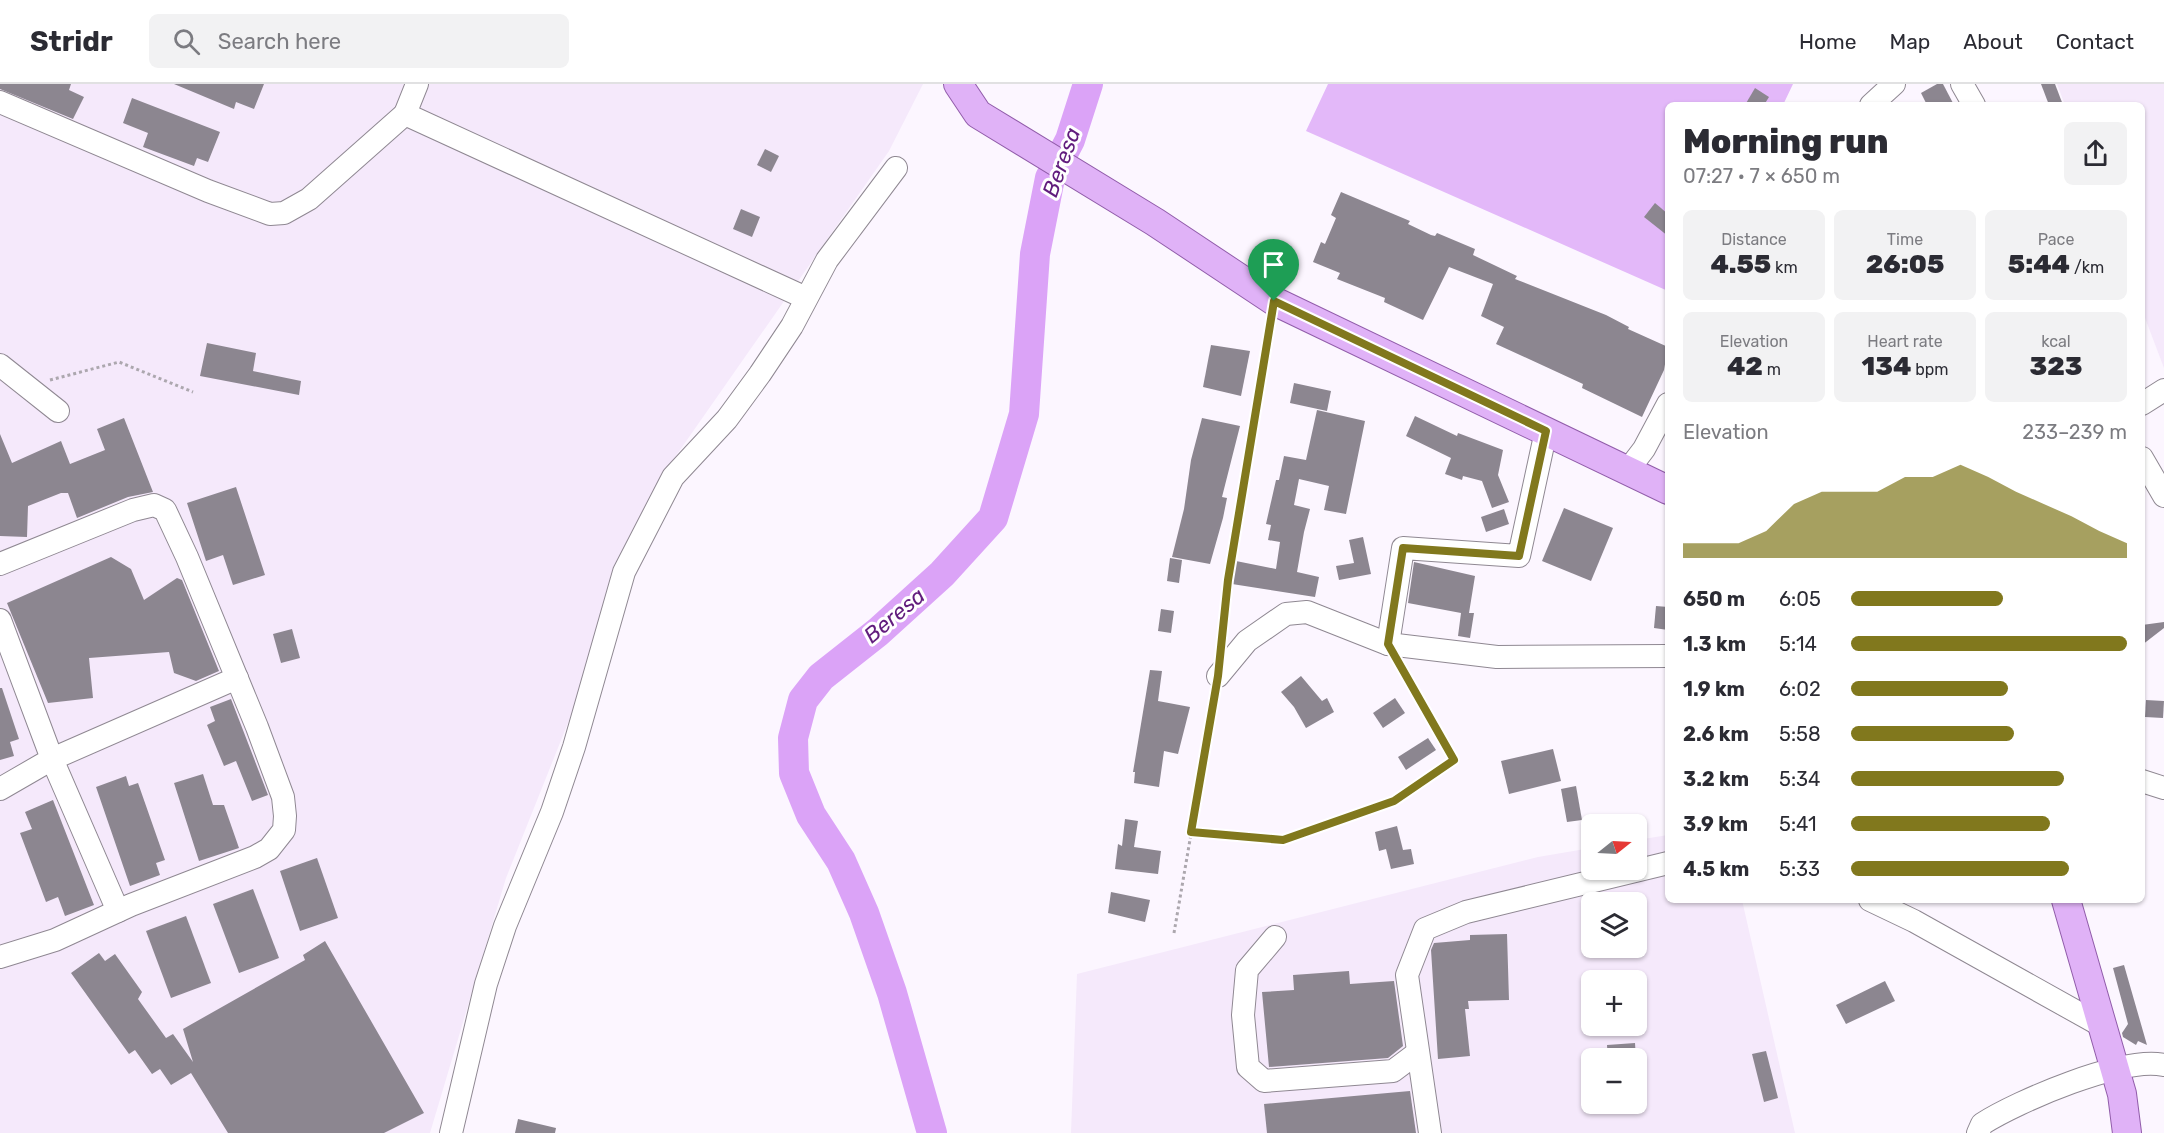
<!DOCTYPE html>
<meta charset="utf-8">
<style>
:root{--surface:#fff;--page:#f2f2f3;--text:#2b2b33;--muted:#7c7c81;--line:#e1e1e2;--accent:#81781d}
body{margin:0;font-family:Rubik,sans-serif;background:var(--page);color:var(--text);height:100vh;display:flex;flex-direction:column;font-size:22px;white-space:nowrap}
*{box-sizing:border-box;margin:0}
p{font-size:20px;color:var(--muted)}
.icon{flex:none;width:33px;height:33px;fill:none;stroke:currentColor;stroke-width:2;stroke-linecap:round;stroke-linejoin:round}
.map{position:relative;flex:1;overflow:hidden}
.sheet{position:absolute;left:1665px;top:18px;width:480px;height:801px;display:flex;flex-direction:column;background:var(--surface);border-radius:9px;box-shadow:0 2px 4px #0004}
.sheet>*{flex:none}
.needle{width:39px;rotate:72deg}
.fabs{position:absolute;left:1581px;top:730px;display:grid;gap:12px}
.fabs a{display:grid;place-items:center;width:66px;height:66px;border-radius:9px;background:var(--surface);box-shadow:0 2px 4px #0004;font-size:30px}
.pin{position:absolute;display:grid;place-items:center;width:51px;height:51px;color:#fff;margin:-62px -26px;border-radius:50% 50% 50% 0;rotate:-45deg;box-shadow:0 0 6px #0007}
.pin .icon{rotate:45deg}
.round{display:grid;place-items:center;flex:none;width:63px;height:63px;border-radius:9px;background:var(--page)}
.summary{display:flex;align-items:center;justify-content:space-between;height:102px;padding:0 18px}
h1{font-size:33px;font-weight:800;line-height:45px}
.stats{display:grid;grid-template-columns:repeat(3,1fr);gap:9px;height:102px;padding:6px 18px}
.stats div{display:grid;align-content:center;border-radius:9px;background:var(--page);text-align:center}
.stats b{font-size:26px;font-weight:800}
.stats small{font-size:16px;font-weight:400}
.stats p{font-size:16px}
.chart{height:168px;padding:12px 18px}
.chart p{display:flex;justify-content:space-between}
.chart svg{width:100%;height:108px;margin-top:6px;fill:var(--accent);opacity:.7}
ul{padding:0 18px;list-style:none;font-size:20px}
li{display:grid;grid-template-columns:96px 72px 1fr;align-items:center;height:45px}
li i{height:15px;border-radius:8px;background:var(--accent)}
header{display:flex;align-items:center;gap:36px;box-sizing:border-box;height:84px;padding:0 30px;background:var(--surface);border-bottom:2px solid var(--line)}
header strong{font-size:28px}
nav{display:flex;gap:33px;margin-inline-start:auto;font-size:21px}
.search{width:420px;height:54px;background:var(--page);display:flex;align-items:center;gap:15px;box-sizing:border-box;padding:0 21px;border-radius:9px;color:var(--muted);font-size:22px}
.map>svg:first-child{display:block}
.built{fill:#f5e9fb;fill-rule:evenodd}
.green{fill:#e3b8f9}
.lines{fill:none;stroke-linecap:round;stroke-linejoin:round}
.river{stroke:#dba3f7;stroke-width:30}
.building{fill:#8c8690}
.minor-casing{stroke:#8f8892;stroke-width:24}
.major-casing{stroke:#915daa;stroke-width:30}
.path{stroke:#aca7ae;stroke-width:3;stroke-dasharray:3 3;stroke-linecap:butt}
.minor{stroke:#fff;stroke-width:22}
.major{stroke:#e0b2f7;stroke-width:28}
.route-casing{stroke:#fff;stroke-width:12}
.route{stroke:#81781d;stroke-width:8}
.labels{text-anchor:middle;stroke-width:6;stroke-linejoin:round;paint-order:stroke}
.water-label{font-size:22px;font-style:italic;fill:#611c7d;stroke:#fff}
</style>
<header>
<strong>Stridr</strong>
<div class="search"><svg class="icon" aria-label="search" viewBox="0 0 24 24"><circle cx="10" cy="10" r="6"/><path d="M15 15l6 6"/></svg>Search here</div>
<nav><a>Home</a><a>Map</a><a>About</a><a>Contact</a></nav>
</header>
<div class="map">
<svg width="2164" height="1049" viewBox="0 0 2164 1049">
<rect width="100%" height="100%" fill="#fcf6ff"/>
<g class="built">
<path d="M0 0H923L889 67 673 376 506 794 430 1049H0Z"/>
<path d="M2057 0H2164V284L2142 226V21H2065Z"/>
<path d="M1668 751V816H1742L1795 1049H1071L1077 890 1538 773 1591 764 1592 786H1636L1637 756ZM1592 819H1636V864H1592ZM1592 897H1636V942H1592ZM1592 975H1636V1020H1592Z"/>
</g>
<path class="green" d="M1328 0H1793L1783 21H1668V207L1306 47Z"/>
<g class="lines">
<path class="river" d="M932 1049 892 909 864 829 841 777 811 731 794 689 793 654 803 616 821 593 878 548 942 490 993 434 1024 330 1035 170 1050 94 1070 56 1088 0"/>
</g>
<g class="building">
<path d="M0 0H71L69 6 84 13 73 35 0 5Z"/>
<path d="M174 0H264L254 25 236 18 234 25Z"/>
<path d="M1937 0H1943L1954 21H1927L1921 9Z"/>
<path d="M2041 0H2055L2063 21H2049Z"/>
<path d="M1755 4 1769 13 1764 21H1745Z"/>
<path d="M132 14 220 48 208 78 197 74 194 82 143 63 148 49 123 39Z"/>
<path d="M765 65 779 72 771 88 757 81Z"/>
<path d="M1341 108 1410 137 1408 140 1431 151 1435 152 1437 149 1475 165 1473 171 1517 192 1515 195 1606 231 1629 243 1628 245 1668 263 1664 286 1642 333 1582 304 1583 300 1496 260 1504 243 1481 232 1493 200 1449 183 1423 236 1384 218 1385 214 1337 195 1340 189 1313 178 1321 158 1325 160 1336 134 1331 131Z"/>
<path d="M1655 119 1668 130V152L1644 133Z"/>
<path d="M741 125 760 133 752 153 733 145Z"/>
<path d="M207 259 256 269 253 287 301 297 299 311 200 292Z"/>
<path d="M1211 261 1250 267 1241 312 1203 303Z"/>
<path d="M1294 299 1331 307 1327 327 1290 319Z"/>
<path d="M1317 326 1365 337 1346 430 1324 426 1329 402 1299 395 1294 421 1310 425 1304 448 1297 488 1319 493 1315 513 1232 500 1236 477 1276 485 1280 458 1268 456 1271 441 1266 440 1276 396H1279L1284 372 1306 376Z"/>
<path d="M1415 332 1457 352 1458 349 1503 366 1498 391 1509 418 1492 424 1482 397 1463 392 1462 396 1445 390 1451 374 1406 352Z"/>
<path d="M124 334 153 408 128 413 77 434 68 409H61L28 422 27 453 0 452V350L12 379 61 357 70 380 105 366 97 345Z"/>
<path d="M1202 334 1240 342 1222 413 1227 414 1223 434 1210 480 1172 473 1184 425 1191 376Z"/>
<path d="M236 403 265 491 233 501 223 471 206 477 187 419Z"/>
<path d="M1564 424 1613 444 1591 497 1542 477Z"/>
<path d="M1504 425 1509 440 1486 448 1481 433Z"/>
<path d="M1363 453 1371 490 1339 496 1336 482 1354 479 1349 456Z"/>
<path d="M111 473 131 485 144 516 177 494 182 496 219 587 196 597 174 589 169 568 89 574 93 614 48 619 7 519Z"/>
<path d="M1170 474 1182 476 1179 499 1167 497Z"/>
<path d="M1414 478 1475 492 1469 529H1474L1470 554 1458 552 1461 529 1408 519Z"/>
<path d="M1656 522 1668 523V546L1654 544Z"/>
<path d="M1161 525 1174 527 1171 549 1158 547Z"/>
<path d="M2164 538V544L2142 561V541Z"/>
<path d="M292 545 300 574 281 579 273 550Z"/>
<path d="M1150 586 1162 587 1158 617 1190 623 1178 670 1164 667 1159 703 1134 699 1135 688H1133Z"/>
<path d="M1301 592 1322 617 1327 614 1334 628 1306 644 1294 623 1281 608Z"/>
<path d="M0 604H2L19 655 10 658 14 672 0 676Z"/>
<path d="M1395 614 1405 629 1383 644 1373 629Z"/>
<path d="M231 615 268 711 252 717 236 677 224 682 207 641 215 637 210 623Z"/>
<path d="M2146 616 2164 617 2163 634 2145 633Z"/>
<path d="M1428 654 1436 666 1406 686 1398 673Z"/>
<path d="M1553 665 1561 697 1509 710 1501 677Z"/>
<path d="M203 690 213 721H224L239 764 199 777 174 699Z"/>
<path d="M126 692 129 702 138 699 165 776 156 779 160 791 130 802 96 703Z"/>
<path d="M1576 702 1582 736 1567 738 1561 705Z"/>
<path d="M53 716 94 821 65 832 58 813 46 818 20 749 32 745 25 728Z"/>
<path d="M1125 735 1138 737 1134 763 1161 767 1158 790 1115 785 1118 760 1122 762Z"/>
<path d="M1397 742 1403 766 1411 765 1414 780 1391 785 1386 765 1379 767 1375 748Z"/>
<path d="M317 774 338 834 300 847 280 787Z"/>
<path d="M253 805 279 874 239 889 213 820Z"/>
<path d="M1111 808 1150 816 1145 838 1108 829Z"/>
<path d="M186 832 211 899 171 914 146 847Z"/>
<path d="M1507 850 1509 916 1468 917 1469 925H1465L1470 972 1438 975 1431 866 1434 859 1470 856V851Z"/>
<path d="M325 857 424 1029 384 1049H228L191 989 171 1001 160 985 152 990 135 966 129 970 71 889 99 869 105 877 115 870 142 908 138 915 166 954 173 950 193 978 183 945 305 876 303 871Z"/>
<path d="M2124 881 2147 961 2138 957 2136 961 2123 953 2122 949 2128 940 2113 884Z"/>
<path d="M1349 887 1350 900 1394 897 1403 962 1388 974 1269 983 1262 908 1294 906 1293 891Z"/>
<path d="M1885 897 1895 917 1846 940 1836 921Z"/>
<path d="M1635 959 1636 975H1608L1607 961Z"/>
<path d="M1766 967 1778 1014 1764 1018 1752 970Z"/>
<path d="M1410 1007 1416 1049H1267L1264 1020Z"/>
<path d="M518 1035 556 1044 555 1049H515Z"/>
</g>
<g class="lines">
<g class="minor-casing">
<g id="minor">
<path d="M417 0 405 30 806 214"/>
<path d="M1962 0 1974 21"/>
<path d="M0 18 208 107 270 130 284 129 309 115 405 30"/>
<path d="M1871 21 1894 0"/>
<path d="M0 281 58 327"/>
<path d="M2142 320 2164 306"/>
<path d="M2142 374 2164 412"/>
<path d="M1628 386 1644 365 1668 320"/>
<path d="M0 480 133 426 154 421 165 426 187 473 257 643 283 713 285 732 284 746 269 765 255 773 131 821 55 856 0 873"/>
<path d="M0 536 52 675 0 705"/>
<path d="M1388 560 1403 464 1519 472 1546 347"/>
<path d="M1218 592 1247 557 1286 530 1307 528 1388 560 1497 573 1668 572"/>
<path d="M2142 697 2164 704"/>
<path d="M1870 816 1914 837 2102 942"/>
<path d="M118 827 52 675 237 594"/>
<path d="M1275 853 1247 886 1243 931 1248 983 1264 997 1393 987 1417 969"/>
<path d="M451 1049 486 900 505 842 552 728 574 663 624 488 673 393 727 335 760 290 792 242 827 176 896 84"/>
<path d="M1430 1049 1407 891 1425 845 1466 828 1668 779"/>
<path d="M1978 1049 1982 1040C2018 1017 2123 972 2164 981"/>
</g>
</g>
<g class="major-casing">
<g id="major">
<path d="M958 0 978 30 1155 138 1274 217 1668 406"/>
<path d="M2066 816 2122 1010 2127 1049"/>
</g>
</g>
<g class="path">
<path d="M50 296 119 278 193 308"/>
<path d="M1222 556 1228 496 1270 239"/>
<path d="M1191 748 1283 756 1394 717 1454 676 1400 580"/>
<path d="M1174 849 1215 610"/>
</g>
<use href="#minor" class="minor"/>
<use href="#major" class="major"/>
</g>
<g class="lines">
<g class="route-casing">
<path id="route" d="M1274 217 1546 347 1519 472 1403 464 1388 560 1454 676 1394 717 1283 756 1191 748 1218 592 1228 496Z"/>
</g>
<use href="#route" class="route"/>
</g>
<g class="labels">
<g class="water-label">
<text transform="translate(1061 78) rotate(-70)" y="8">Beresa</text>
<text transform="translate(894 531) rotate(-40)" y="8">Beresa</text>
</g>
</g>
</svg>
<div class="fabs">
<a><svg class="needle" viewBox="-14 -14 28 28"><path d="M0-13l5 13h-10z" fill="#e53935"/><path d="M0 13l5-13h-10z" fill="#7c7c81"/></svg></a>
<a><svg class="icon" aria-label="layers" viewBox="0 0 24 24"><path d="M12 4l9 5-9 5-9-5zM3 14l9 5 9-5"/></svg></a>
<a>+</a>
<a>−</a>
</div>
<div class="pin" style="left:1274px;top:217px;background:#1e9e55"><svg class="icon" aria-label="arrive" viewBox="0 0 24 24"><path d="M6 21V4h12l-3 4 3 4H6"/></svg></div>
<section class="sheet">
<div class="summary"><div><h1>Morning run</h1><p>07:27 · 7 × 650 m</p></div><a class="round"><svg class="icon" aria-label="share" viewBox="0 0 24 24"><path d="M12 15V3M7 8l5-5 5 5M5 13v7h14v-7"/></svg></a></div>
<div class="stats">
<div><p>Distance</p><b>4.55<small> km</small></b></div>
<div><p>Time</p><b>26:05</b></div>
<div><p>Pace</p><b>5:44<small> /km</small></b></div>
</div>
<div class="stats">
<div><p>Elevation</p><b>42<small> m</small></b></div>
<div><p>Heart rate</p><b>134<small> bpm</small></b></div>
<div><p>kcal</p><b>323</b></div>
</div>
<div class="chart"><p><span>Elevation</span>233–239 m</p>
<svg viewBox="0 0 160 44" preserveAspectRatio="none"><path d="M0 44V38L10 38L20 38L30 33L40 22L50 17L60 17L70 17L80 11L90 11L100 6L110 11L120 17L130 22L140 27L150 33L160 38V44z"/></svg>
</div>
<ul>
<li><b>650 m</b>6:05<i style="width:55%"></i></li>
<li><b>1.3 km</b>5:14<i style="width:100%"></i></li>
<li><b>1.9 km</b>6:02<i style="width:57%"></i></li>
<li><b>2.6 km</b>5:58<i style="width:59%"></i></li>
<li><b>3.2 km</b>5:34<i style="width:77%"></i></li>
<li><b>3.9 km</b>5:41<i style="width:72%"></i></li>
<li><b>4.5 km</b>5:33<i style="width:79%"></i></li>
</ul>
</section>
</div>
